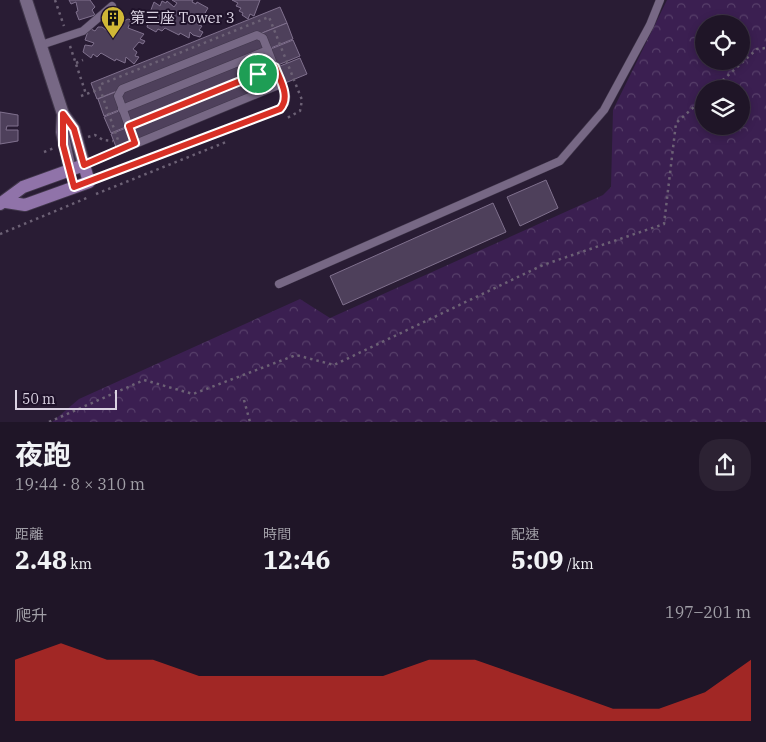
<!DOCTYPE html>
<html lang="zh-TW">
<meta charset="utf-8">
<style>
:root{--surface:#1f1527;--page:#2c2233;--text:#f1f3f6;--muted:#a19fa7;--line:#3c3444;--accent:#d93025}
body{margin:0;font-family:"IBM Plex Serif","Noto Sans TC",serif;background:var(--page);color:var(--text);height:100vh;display:flex;flex-direction:column;font-size:19px;white-space:nowrap}
*{box-sizing:border-box;margin:0}
p{font-size:16px;color:var(--muted)}
.icon{flex:none;width:28px;height:28px;fill:none;stroke:currentColor;stroke-width:2;stroke-linecap:round;stroke-linejoin:round}
.map{position:relative;height:422px;overflow:hidden}
.panel{display:flex;flex-direction:column;background:var(--surface);flex:1}
.panel>*{flex:none}
.fabs{position:absolute;left:695px;top:15px;display:grid;gap:10px}
.fabs a{display:grid;place-items:center;width:55px;height:55px;border-radius:50%;background:var(--surface);box-shadow:0 2px 8px #0003,0 0 0 1px var(--line);font-size:25px}
.scale{position:absolute;left:15px;bottom:12px;width:102px;box-sizing:border-box;padding-left:5px;border:2px solid #dad2e2;border-top:0;font-size:14px;line-height:18px;white-space:nowrap;color:#dad2e2;-webkit-text-stroke:4px #1f122a;paint-order:stroke}
.pin{position:absolute;display:grid;place-items:center;width:42px;height:42px;color:#fff;margin:-21px;border:2px solid #fff;border-radius:50%;box-shadow:0 1px 5px #0007}
.round{display:grid;place-items:center;flex:none;width:52px;height:52px;border-radius:20px;background:var(--page)}
.headline{display:flex;align-items:center;justify-content:space-between;height:85px;padding:0 15px}
h1{font-size:28px;font-weight:700;line-height:38px}
.figures{display:grid;grid-template-columns:repeat(3,1fr);gap:8px;height:85px;padding:5px 15px}
.figures div{display:grid;align-content:center}
.figures b{font-size:25px;font-weight:700}
.figures small{font-size:14px;font-weight:400}
.figures p{font-size:14px}
.chart{height:140px;padding:10px 15px}
.chart p{display:flex;justify-content:space-between}
.chart svg{width:100%;height:90px;margin-top:5px;fill:var(--accent);opacity:.7}
.map>svg:first-child{display:block}
.forest{fill:url(#forest-crowns);fill-rule:evenodd}
.building{fill:#4e405b;stroke:#80718e}
.lines{fill:none;stroke-linecap:round;stroke-linejoin:round}
.lane-casing{stroke:#41374b;stroke-width:9}
.street-casing{stroke:#41374b;stroke-width:14}
.secondary-casing{stroke:#41374b;stroke-width:14}
.path{stroke:#6c6175;stroke-width:2.5;stroke-dasharray:2.5 4;stroke-linecap:butt}
.lane{stroke:#776885;stroke-width:8}
.street{stroke:#776885;stroke-width:12}
.secondary{stroke:#9073a9;stroke-width:12}
.route-casing{stroke:#fff;stroke-width:10}
.route{stroke:#d93025;stroke-width:6}
.labels{text-anchor:middle;stroke-width:4;stroke-linejoin:round;paint-order:stroke}
.poi-label{font-size:15px;fill:#dad2e2;stroke:#1f122a;text-anchor:start}
</style>
<div class="map">
<svg width="766" height="422" viewBox="0 0 766 422">
<defs>
<pattern id="forest-crowns" width="20" height="18" patternUnits="userSpaceOnUse" patternTransform="scale(1.25)"><rect width="20" height="18" fill="#3b1f51"/><path d="M2 6a3 3 0 1 1 6 0M12 15a3 3 0 1 1 6 0" fill="none" stroke="#573f6a"/></pattern>
</defs>
<rect width="100%" height="100%" fill="#291c34"/>
<path class="forest" d="M667 0H766V422H52L79 399 300 299 330 318 603 195 611 187 613 110ZM704 24H741V61H704ZM704 89H741V126H704Z"/>
<g class="building">
<path d="M69 0H90L95 7 92 10 95 15 79 20 76 12 78 11 76 2 71 4Z"/>
<path d="M172 0H193L192 2 196 4 197 2 208 8 205 13 209 16 207 19 203 17 197 24 202 26 199 30 203 32 200 37 193 35 190 32 189 38 180 33 179 35 165 28 162 31 158 29 156 32 147 27 149 19 156 21 158 17 149 15 154 2 160 6 162 1 166 3 167 1 174 7 177 3Z"/>
<path d="M232 0H260L254 16 250 14 248 19 242 15 243 13 239 11 241 8 236 6 238 3Z"/>
<path d="M280 7 287 23 97 99 91 83Z"/>
<path d="M109 14 122 22 128 19 131 20 128 28 144 34 140 39 145 41 143 44 139 42 133 49 137 52 135 56 139 57 134 64 126 57 125 63 116 59 115 61 101 53 97 57 93 54 91 58 83 52 85 45 92 46 94 43 85 40 89 28 95 31 98 27H102L110 33 112 28 103 25Z"/>
<path d="M287 23 293 39 104 116 98 99Z"/>
<path d="M293 40 300 56 111 133 104 117Z"/>
<path d="M300 58 307 74 118 152 111 134Z"/>
<path d="M0 112 18 115V126H7L6 130H18V141L0 144Z"/>
<path d="M546 180 558 208 520 226 507 197Z"/>
<path d="M493 203 506 232 343 305 330 276Z"/>
</g>
<g class="lines">
<g class="lane-casing">
<g id="lane">
<path d="M41 45 83 31 112 6"/>
<path d="M122 109 268 50"/>
<path d="M129 126 275 67"/>
<path d="M84 165 281 84"/>
<path d="M89 182 280 109 285 103 286 97 263 38 257 35 122 89 118 96 135 143"/>
<path d="M279 284 560 161 604 110 650 25 660 0"/>
</g>
</g>
<g class="street-casing">
<g id="street">
<path d="M26 0 63 114 74 129 84 165"/>
<path d="M63 114 62 132 70 170"/>
</g>
</g>
<g class="secondary-casing">
<path id="secondary" d="M0 204 23 187 84 165 89 182 25 205 6 202"/>
</g>
<g class="path">
<path d="M55 0 64 26"/>
<path d="M70 46 86 94"/>
<path d="M76 63 83 60"/>
<path d="M100 89 99 85 269 17 302 100 300 111 287 118"/>
<path d="M713 89 757 49 766 48"/>
<path d="M81 96 100 89 118 140"/>
<path d="M88 137 95 135 103 140 113 141"/>
<path d="M44 152 54 148"/>
<path d="M96 194 226 142"/>
<path d="M0 234 89 197"/>
<path d="M244 400 250 422"/>
<path d="M49 422 144 380 193 394 296 355 334 365 543 265 664 224 676 123 704 98"/>
</g>
<use href="#lane" class="lane"/>
<use href="#street" class="street"/>
<use href="#secondary" class="secondary"/>
</g>
<g class="lines">
<g class="route-casing">
<path id="route" d="M275 67C280 80 291 97 280 109L74 187 63 145V114L74 129 84 165 135 143 129 126Z"/>
</g>
<use href="#route" class="route"/>
</g>
<defs>
<g id="building-pin" transform="scale(1.25)"><path d="M0 17L-7.5 6A9.5 9.5 0 1 1 7.5 6Z" fill="#d0b736" stroke="#1f122a"/><path d="M-4-6H4V6H1V3H-1V6H-4ZM-2.5-4.3h1.7v1.8h-1.7ZM.8-4.3h1.7v1.8H.8ZM-2.5-1h1.7V.8h-1.7ZM.8-1h1.7V.8H.8Z" fill="#111"/></g>
</defs>
<g fill-rule="evenodd">
<use href="#building-pin" x="113" y="18"/>
</g>
<g class="labels">
<g class="poi-label">
<text x="130" y="23">第三座 Tower 3</text>
</g>
</g>
</svg>
<div class="fabs">
<a><svg class="icon" aria-label="locate" viewBox="0 0 24 24"><circle cx="12" cy="12" r="6"/><path d="M12 2v4M12 18v4M2 12h4M18 12h4"/></svg></a>
<a><svg class="icon" aria-label="layers" viewBox="0 0 24 24"><path d="M12 4l9 5-9 5-9-5zM3 14l9 5 9-5"/></svg></a>
</div>
<div class="scale">50 m</div>
<div class="pin" style="left:258px;top:74px;background:#1e9e55"><svg class="icon" aria-label="arrive" viewBox="0 0 24 24"><path d="M6 21V4h12l-3 4 3 4H6"/></svg></div>
</div>
<section class="panel">
<div class="headline"><div><h1>夜跑</h1><p>19:44 · 8 × 310 m</p></div><a class="round"><svg class="icon" aria-label="share" viewBox="0 0 24 24"><path d="M12 15V3M7 8l5-5 5 5M5 13v7h14v-7"/></svg></a></div>
<div class="figures">
<div><p>距離</p><b>2.48<small> km</small></b></div>
<div><p>時間</p><b>12:46</b></div>
<div><p>配速</p><b>5:09<small> /km</small></b></div>
</div>
<div class="chart"><p><span>爬升</span>197–201 m</p>
<svg viewBox="0 0 160 44" preserveAspectRatio="none"><path d="M0 44V14L10 6L20 14L30 14L40 22L50 22L60 22L70 22L80 22L90 14L100 14L110 22L120 30L130 38L140 38L150 30L160 14V44z"/></svg>
</div>
</section>
